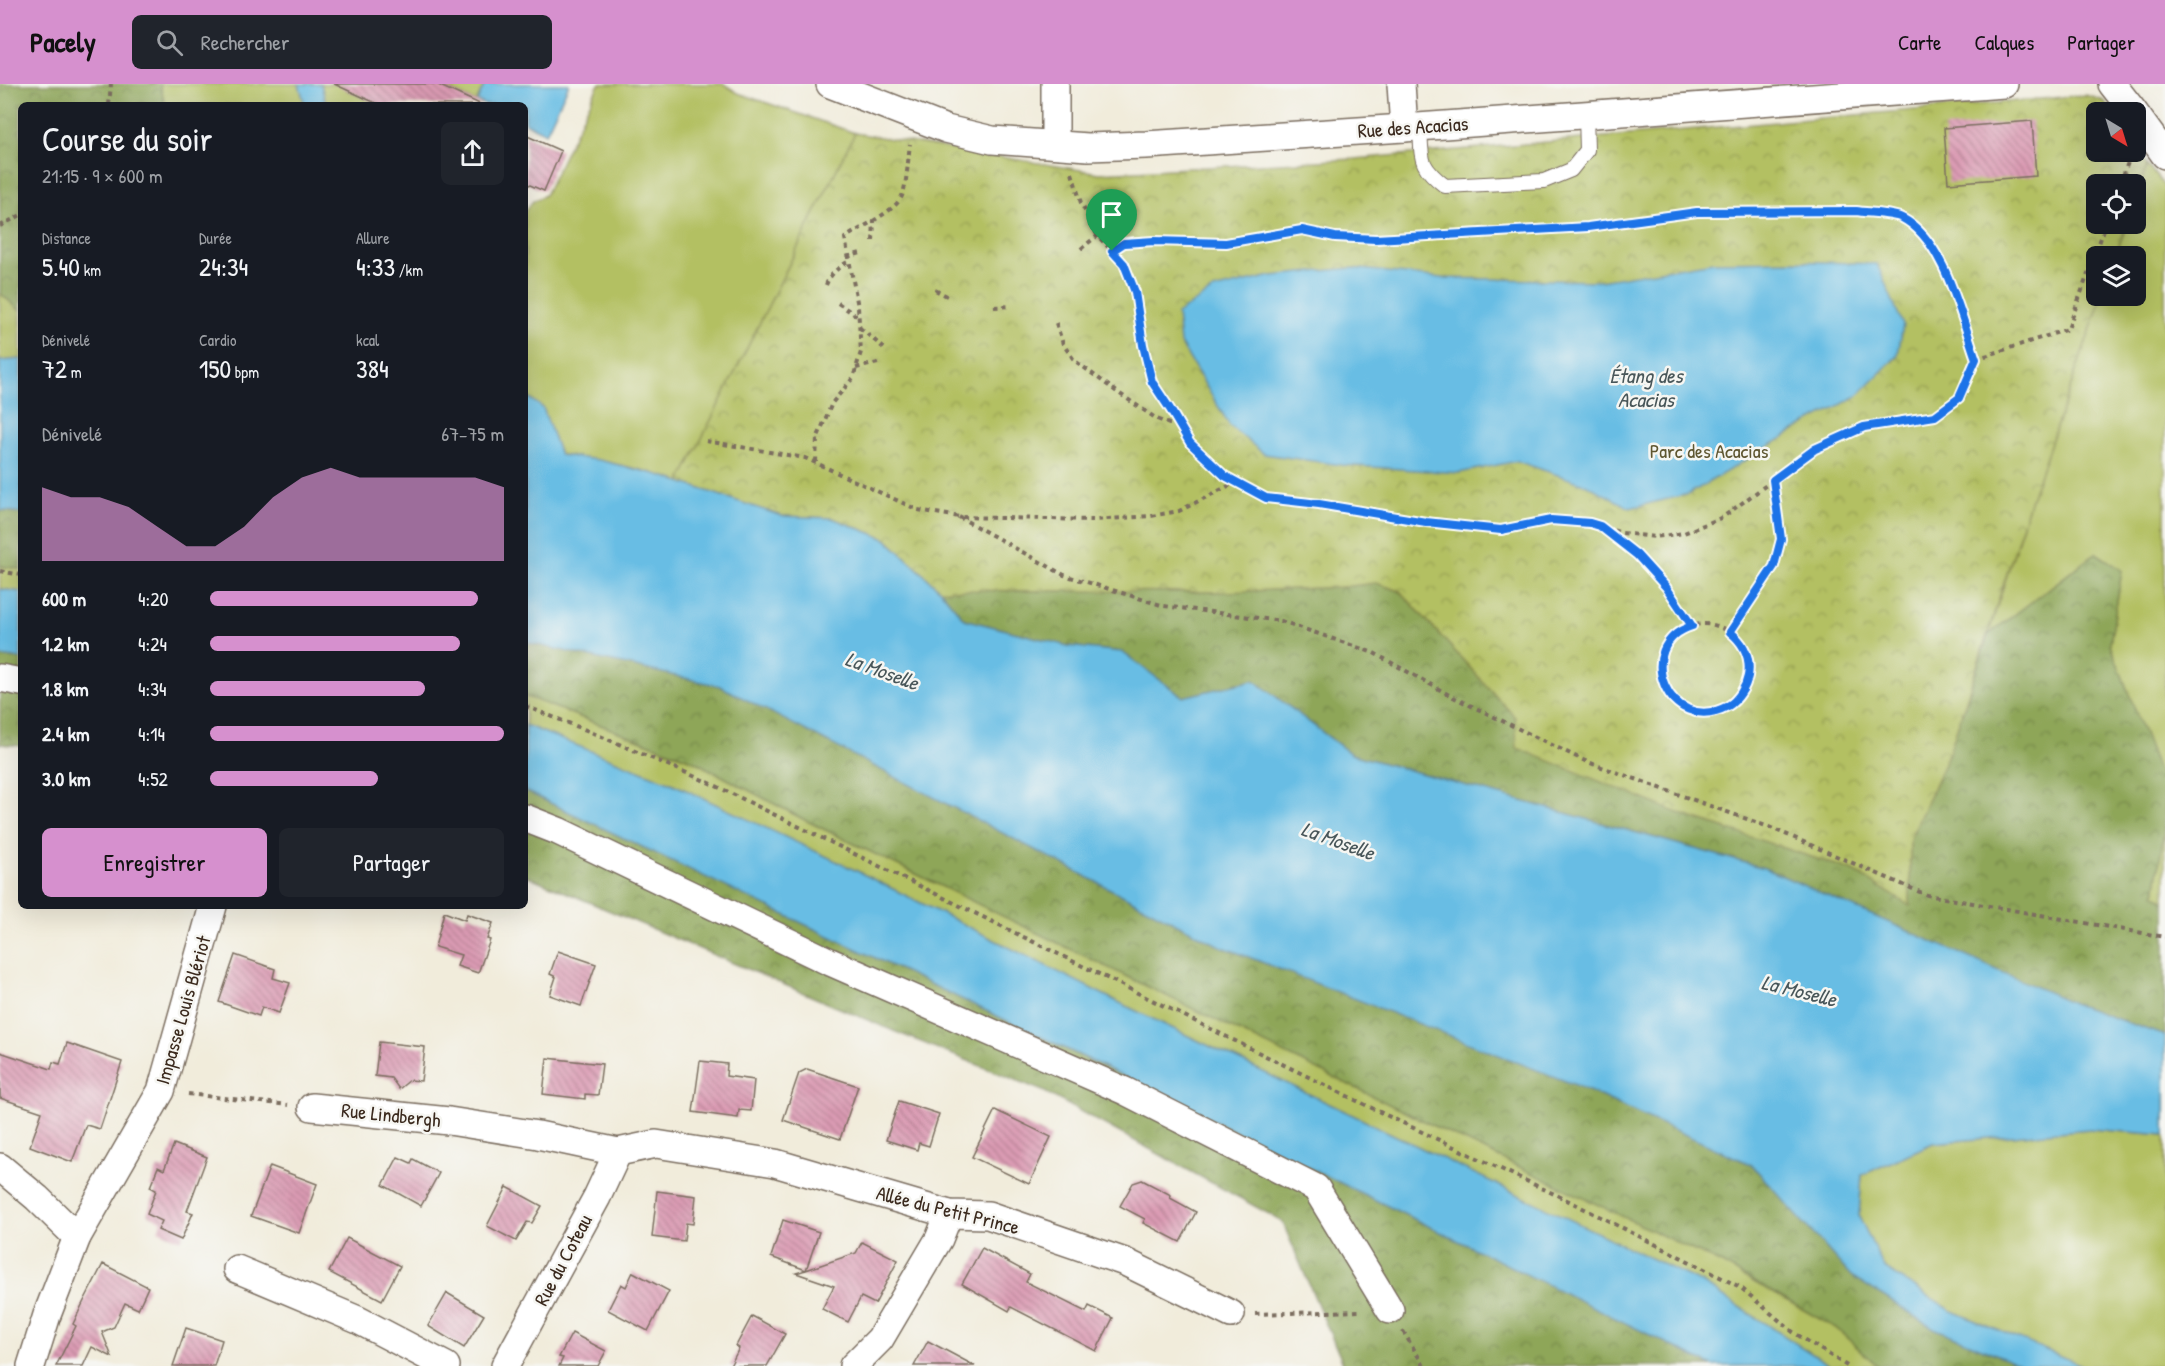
<!DOCTYPE html>
<html lang="fr">
<meta charset="utf-8">
<style>
:root{--surface:#171b24;--page:#20242c;--text:#f1f3f6;--muted:#9ea1a6;--accent:#d690ce}
body{margin:0;font-family:"Patrick Hand",sans-serif;background:var(--page);color:var(--text);height:100vh;display:flex;flex-direction:column;font-size:22px;white-space:nowrap}
*{box-sizing:border-box;margin:0}
p{font-size:20px;color:var(--muted)}
.icon{flex:none;width:33px;height:33px;fill:none;stroke:currentColor;stroke-width:2;stroke-linecap:round;stroke-linejoin:round}
.map{position:relative;flex:1;overflow:hidden}
.side{position:absolute;left:18px;top:18px;width:510px;height:807px;display:flex;flex-direction:column;background:var(--surface);border-radius:9px;box-shadow:0 6px 24px #0002}
.side>*{flex:none}
.needle{width:39px;rotate:142deg}
.tools{position:absolute;left:2086px;top:18px;display:grid;gap:12px}
.tools a{display:grid;place-items:center;width:60px;height:60px;border-radius:9px;background:var(--surface);box-shadow:0 6px 24px #0002;font-size:30px}
.pin{position:absolute;display:grid;place-items:center;width:51px;height:51px;color:#fff;margin:-62px -26px;border-radius:50% 50% 50% 0;rotate:-45deg;box-shadow:0 0 6px #0007}
.pin .icon{rotate:45deg}
.round{display:grid;place-items:center;flex:none;width:63px;height:63px;border-radius:9px;background:var(--page)}
.overview{display:flex;align-items:center;justify-content:space-between;height:102px;padding:0 24px}
h1{font-size:33px;font-weight:600;line-height:45px}
.metrics{display:grid;grid-template-columns:repeat(3,1fr);gap:9px;height:102px;padding:6px 24px}
.metrics div{display:grid;align-content:center}
.metrics b{font-size:26px;font-weight:600}
.metrics small{font-size:16px;font-weight:400}
.metrics p{font-size:16px}
.chart{height:168px;padding:12px 24px}
.chart p{display:flex;justify-content:space-between}
.chart svg{width:100%;height:108px;margin-top:6px;fill:var(--accent);opacity:.7}
.action{display:flex;gap:12px;margin-top:auto;padding:12px 24px}
.action a{flex:1;height:69px;border-radius:9px;background:var(--accent);color:#111;font-size:24px;font-weight:600;line-height:69px;text-align:center}
.action a+a{background:var(--page);color:var(--text)}
ul{padding:0 24px;list-style:none;font-size:20px}
li{display:grid;grid-template-columns:96px 72px 1fr;align-items:center;height:45px}
li i{height:15px;border-radius:8px;background:var(--accent)}
header{display:flex;align-items:center;gap:36px;box-sizing:border-box;height:84px;padding:0 30px;background:var(--accent);color:#111}
header strong{font-size:28px}
nav{display:flex;gap:33px;margin-inline-start:auto;font-size:21px}
.search{width:420px;height:54px;background:var(--page);display:flex;align-items:center;gap:15px;box-sizing:border-box;padding:0 21px;border-radius:9px;color:var(--muted);font-size:22px}
.map>svg:first-child{display:block}
.grass{fill:#b3c062;stroke:#777540;stroke-width:1.5}
.forest{fill:url(#forest-crowns);stroke:#64683b;stroke-width:1.5}
.park{fill:url(#park-crowns);stroke:#777540;stroke-width:1.5}
.water{fill:#67bde4;stroke:#517481;stroke-width:1.5}
.building{fill:url(#building-back-hatch)}
.lines{fill:none;stroke-linecap:round;stroke-linejoin:round}
.service-casing{stroke:#7b6e60;stroke-width:16}
.minor-casing{stroke:#7b6e60;stroke-width:30}
.path{stroke:#7b6e60;stroke-width:4;stroke-dasharray:4.5 4.5;stroke-linecap:butt}
.service{stroke:#fff;stroke-width:14}
.minor{stroke:#fff;stroke-width:27}
.route-casing{stroke:#fff;stroke-width:12}
.route{stroke:#1a73e8;stroke-width:8}
.labels{text-anchor:middle;stroke-width:5;stroke-linejoin:round;paint-order:stroke}
.street-label{font-size:20px;fill:#3b2a1e;stroke:#f6f6f2}
.park-label{font-size:20px;fill:#5f5732;stroke:#f6f6f2}
.water-label{font-size:21px;font-style:italic;fill:#485659;stroke:#f6f6f2}
</style>
<header>
<strong>Pacely</strong>
<div class="search"><svg class="icon" aria-label="search" viewBox="0 0 24 24"><circle cx="10" cy="10" r="6"/><path d="M15 15l6 6"/></svg>Rechercher</div>
<nav><a>Carte</a><a>Calques</a><a>Partager</a></nav>
</header>
<div class="map">
<svg width="2165" height="1282" viewBox="0 0 2165 1282">
<defs>
<pattern id="forest-crowns" width="20" height="18" patternUnits="userSpaceOnUse" patternTransform="scale(1.5)"><rect width="20" height="18" fill="#8ea658"/><path d="M2 6a3 3 0 1 1 6 0M12 15a3 3 0 1 1 6 0" fill="none" stroke="#758748"/></pattern>
<pattern id="park-crowns" width="20" height="18" patternUnits="userSpaceOnUse" patternTransform="scale(1.5)"><rect width="20" height="18" fill="#b3c062"/><path d="M2 6a3 3 0 1 1 6 0M12 15a3 3 0 1 1 6 0" fill="none" stroke="#939c50"/></pattern>
<pattern id="building-back-hatch" width="6" height="6" patternUnits="userSpaceOnUse" patternTransform="scale(1.5)"><rect width="6" height="6" fill="#db9bb4"/><path d="M-1 5l2 2M0 0l6 6M5-1l2 2" fill="none" stroke="#b37f92"/></pattern>
</defs>
<rect width="100%" height="100%" fill="#f6f6f2"/>
<filter id="ink" filterUnits="userSpaceOnUse"><feTurbulence type="fractalNoise" baseFrequency=".0167" numOctaves="2"/><feDisplacementMap in="SourceGraphic" scale="12" xChannelSelector="R" yChannelSelector="G"/><feConvolveMatrix kernelMatrix="1 2 1 2 8 2 1 2 1" color-interpolation-filters="sRGB"/></filter>
<filter id="wash" filterUnits="userSpaceOnUse"><feTurbulence type="fractalNoise" baseFrequency=".008" numOctaves="4" result="noise"/><feDisplacementMap in="SourceGraphic" scale="24" xChannelSelector="R" yChannelSelector="G"/><feGaussianBlur stdDeviation="1.35" result="paint"/><feColorMatrix in="noise" values="0 0 0 0 0 0 0 0 0 0 0 0 0 0 0 0 0 1.4 0 .05"/><feComposite in="paint" operator="in"/></filter>
<g filter="url(#wash)">
<rect width="100%" height="100%" fill="#f1ecdb"/>
<g class="grass">
<path d="M160 0H299L305 21H165Z"/>
<path d="M321 0H349L347 6 380 21H326Z"/>
<path d="M436 0H485L476 18Z"/>
<path d="M599 0H724L738 9 855 49 680 398C641 384 601 376 560 371L543 324 525 311V127L533 117 545 111Z"/>
<path d="M2147 81 2165 103V705L2110 560 2122 486 2096 469 1988 551 2030 418 2102 212H2136V172H2115L2127 140H2136V114Z"/>
<path d="M0 209 21 227V275L0 277Z"/>
<path d="M0 482 21 485V508L0 505Z"/>
<path d="M525 612 692 676 803 735 1722 1180 1836 1244 1878 1282H1831L1702 1199 1128 923 857 787 669 698 525 641Z"/>
<path d="M2165 739V817L2155 810Z"/>
<path d="M2090 1045 2165 1051V1282H2084L1952 1227 1884 1184 1859 1132 1862 1091 1933 1059Z"/>
</g>
<g class="forest">
<path d="M0 0H160L165 21H21V227L0 209Z"/>
<path d="M0 426 21 429V485L0 482Z"/>
<path d="M2096 469 2122 486 2110 560 2165 705V739L2155 810 2165 817V952L2075 920 1764 784 1351 670 1254 596 1183 613 1122 568 1068 562 964 535 940 506 1225 508 1342 503 1376 499 1400 507 1515 633 1678 729 1854 787 1910 821V755L1950 666 1988 551Z"/>
<path d="M525 558 720 602 1218 861 1578 1002 1752 1081 1851 1192 1934 1244 2024 1282H1878L1836 1244 1722 1180 1448 1049 803 735 692 676 525 612Z"/>
<path d="M0 572 21 575V662L0 660Z"/>
<path d="M525 707 1125 993 1713 1282H1344L1282 1137 1043 1007 896 948 525 791Z"/>
</g>
<path class="park" d="M2085 11 2104 17 2112 28H2097V68H2136V64L2147 81 2136 114V100H2097V140H2127L2115 172H2097V212H2102L2030 418 1950 666 1910 755V822L1854 787 1678 729 1517 664 1515 633 1400 507 1376 499 1342 503 1225 508 940 506 886 455 832 434 782 432 680 398 855 49 1099 89 1354 75Z"/>
<g class="water">
<path d="M299 0H321L326 21H305Z"/>
<path d="M485 0H569L546 49 525 39V21H485L477 17Z"/>
<path d="M1794 177 1877 180 1903 241 1898 271 1857 312 1806 340 1689 410 1630 424 1587 401 1517 377 1459 389 1341 381 1264 370 1230 342 1180 259 1177 230 1213 206 1271 192 1352 184 1443 194 1600 197 1713 178Z"/>
<path d="M21 275V429L0 426V277Z"/>
<path d="M525 311 543 324 560 371 599 376 659 391 782 432 832 434 886 455 940 506 964 535 1068 562 1122 568 1183 613 1254 596 1351 670 1764 784 2075 920 2165 952V1051L2090 1045 1933 1059 1862 1091 1859 1132 1884 1184 1952 1227 2084 1282H2024L1934 1244 1851 1192 1752 1081 1578 1002 1218 861 720 602 525 558Z"/>
<path d="M0 505 21 508V575L0 572Z"/>
<path d="M525 641 669 698 857 787 1128 923 1702 1199 1831 1282H1713L1125 993 525 707Z"/>
</g>
<g id="blocks">
<g class="building">
<path d="M334 0H436L482 21H380Z"/>
<path d="M2032 37 2036 92 1948 99 1944 44Z"/>
<path d="M525 51 561 67 544 107 525 99Z"/>
<path d="M444 828 465 836 467 830 493 839 487 855 490 856 478 889 457 882 461 871 435 863Z"/>
<path d="M558 867 596 880 581 922 550 911 556 893 550 890Z"/>
<path d="M235 871 275 885 273 894 290 899 279 929 262 923 259 932 219 918Z"/>
<path d="M379 958 425 963 421 997 410 996 399 1005 391 994 375 992Z"/>
<path d="M67 959 122 978 100 1045 86 1041 72 1078 30 1062 42 1028 0 1014V968L51 985 53 978 60 980Z"/>
<path d="M547 974 602 980 598 1011 585 1010V1015L543 1010Z"/>
<path d="M700 977 727 980 726 992 754 996 751 1027 739 1026 738 1034 693 1028Z"/>
<path d="M807 985 858 1002 840 1055 783 1036 799 989Z"/>
<path d="M899 1017 939 1030 929 1062 919 1059 917 1066 886 1056Z"/>
<path d="M995 1026 1051 1053 1029 1100 972 1073Z"/>
<path d="M174 1060 207 1073 187 1127 193 1129 181 1156 158 1146 162 1137 147 1130 156 1106 150 1103 158 1083 164 1086Z"/>
<path d="M398 1073 411 1079 413 1075 439 1089 421 1122 383 1101Z"/>
<path d="M270 1082 317 1100 299 1149 251 1132Z"/>
<path d="M1142 1096 1171 1111 1170 1114 1196 1128 1180 1158 1143 1139 1145 1135 1120 1122 1133 1099Z"/>
<path d="M507 1103 542 1122 532 1139 527 1138 516 1157 487 1142Z"/>
<path d="M657 1107 696 1112 693 1140 686 1139 684 1157 652 1153Z"/>
<path d="M783 1136 819 1148 806 1186 856 1169 862 1158 898 1176 875 1220 861 1213 848 1238 822 1225 834 1202 796 1189 806 1186 771 1173Z"/>
<path d="M347 1154 400 1182 382 1216 329 1188Z"/>
<path d="M982 1164 1030 1190 1026 1198 1086 1228 1089 1222 1113 1234 1096 1267 1011 1223 1009 1227 962 1200Z"/>
<path d="M103 1180 148 1203 138 1225 125 1219 114 1243 102 1248 112 1273 92 1263 83 1282H56L76 1242 73 1240 83 1219Z"/>
<path d="M633 1188 669 1207 648 1247 608 1226 621 1200 626 1203Z"/>
<path d="M447 1209 484 1231 464 1264 428 1242Z"/>
<path d="M752 1232 785 1250 767 1282H730L739 1264 736 1262Z"/>
<path d="M186 1244 222 1256 214 1282H173Z"/>
<path d="M572 1249 606 1267 598 1282H559L563 1274 559 1273Z"/>
<path d="M928 1257 975 1282H914Z"/>
</g>
</g>
</g>
<g filter="url(#ink)">
<use href="#blocks" fill-opacity="0" stroke="#7b6e60" stroke-width="1.5"/>
<g class="lines">
<g class="service-casing">
<path id="service" d="M1420 43C1422 75 1418 81 1445 102L1544 97 1571 86 1587 66 1586 31"/>
</g>
<g class="minor-casing">
<g id="minor">
<path d="M830 0 946 45 992 56 1088 63 1146 61 1404 44 2004 0"/>
<path d="M1401 0 1404 44"/>
<path d="M2112 0 2134 28"/>
<path d="M2136 31 2165 71"/>
<path d="M1055 59V0"/>
<path d="M0 594 21 598"/>
<path d="M525 734 558 747 828 877 1125 1007 1316 1104 1390 1226"/>
<path d="M312 1023 449 1037 538 1051 618 1068 656 1060 775 1079 949 1130 988 1131 1125 1178 1231 1230"/>
<path d="M0 1083 37 1114 77 1153"/>
<path d="M237 1185 358 1236 446 1282"/>
<path d="M31 1282 47 1231 77 1153 161 1007 213 822"/>
<path d="M505 1282 597 1113 618 1068"/>
<path d="M853 1282 880 1255 939 1155 949 1130"/>
</g>
</g>
<g class="path">
<path d="M109 21 111 0"/>
<path d="M1072 89 1081 119 1097 151 1124 180 1135 208 1143 261 1152 298 1190 359 1225 392 1266 414 1319 420 1426 438 1501 446 1551 436 1590 439 1622 449 1655 453 1684 449 1723 433 1815 365 1864 343 1935 332 1959 314 1976 275 1949 198 1936 169 1920 148 1901 134 1856 127 1697 128 1588 143 1376 155 1335 153 1302 146 1226 159 1154 157 1124 159 1112 167"/>
<path d="M2120 100 2131 70"/>
<path d="M0 142 21 131"/>
<path d="M873 157 874 136"/>
<path d="M1081 165C1094 153 1112 144 1122 129"/>
<path d="M847 173 861 169"/>
<path d="M826 201C829 192 839 182 848 178"/>
<path d="M935 206 951 214"/>
<path d="M838 219 858 233"/>
<path d="M994 223 1011 222"/>
<path d="M1056 239 1063 260 1074 276 1117 308 1157 335 1169 340 1179 341"/>
<path d="M860 244 886 266"/>
<path d="M1976 275 2068 245 2106 140"/>
<path d="M856 284 882 278"/>
<path d="M706 357 805 374 918 426 959 433 1094 436 1151 432 1179 427 1236 398"/>
<path d="M816 378 817 355 832 319 853 294 861 268 858 223 845 154C859 144 896 127 902 112 907 100 908 74 910 60"/>
<path d="M959 433 1064 491 1164 522 1281 537 1374 569 1453 613 1585 677 1769 743 1927 811 2165 853"/>
<path d="M1602 444 1637 471 1667 503 1692 542"/>
<path d="M0 487 21 491"/>
<circle cx="1704" cy="584" r="44"/>
<path d="M1730 548 1774 482 1781 455 1773 396"/>
<path d="M525 622 586 646 710 699 1388 1032 1567 1116 1740 1203 1793 1248 1847 1282"/>
<path d="M188 1010 288 1021"/>
<path d="M1255 1230 1359 1227"/>
<path d="M1403 1247 1424 1282"/>
</g>
<use href="#service" class="service"/>
<use href="#minor" class="minor"/>
</g>
</g>
<g class="lines" filter="url(#ink)">
<g class="route-casing">
<path id="route" d="M1856 127C1868 129 1892 129 1902 134 1945 156 1961 233 1976 275L1959 314 1935 332 1864 343 1815 365 1773 396 1781 455 1774 482 1730 548C1744 559 1751 574 1748 592 1746 603 1738 616 1728 622 1668 654 1631 561 1692 542L1666 503 1637 471 1600 442 1590 439 1551 436 1501 446 1426 438 1319 420 1266 414 1225 392 1190 359 1170 325 1152 298 1143 261 1135 208 1124 180 1112 167 1124 159 1154 157 1226 159 1302 146 1335 153 1376 155 1588 143 1697 128Z"/>
</g>
<use href="#route" class="route"/>
</g>
<g class="labels">
<g class="street-label">
<text transform="translate(1413 43) rotate(-4)" y="7">Rue des Acacias</text>
<text transform="translate(183 926) rotate(-74)" y="7">Impasse Louis Blériot</text>
<text transform="translate(391 1031) rotate(6)" y="7">Rue Lindbergh</text>
<text transform="translate(948 1126) rotate(14)" y="7">Allée du Petit Prince</text>
<text transform="translate(563 1176) rotate(-62)" y="7">Rue du Coteau</text>
</g>
<g class="park-label">
<text x="1709" y="374">Parc des Acacias</text>
</g>
<g class="water-label">
<text x="1646" y="299">Étang des<tspan x="1646" dy="24">Acacias</tspan></text>
<text transform="translate(882 587) rotate(20)" y="7">La Moselle</text>
<text transform="translate(1338 757) rotate(20)" y="7">La Moselle</text>
<text transform="translate(1799 907) rotate(14)" y="7">La Moselle</text>
</g>
</g>
</svg>
<div class="tools">
<a><svg class="needle" viewBox="-14 -14 28 28"><path d="M0-13l5 13h-10z" fill="#e53935"/><path d="M0 13l5-13h-10z" fill="#9ea1a6"/></svg></a>
<a><svg class="icon" aria-label="locate" viewBox="0 0 24 24"><circle cx="12" cy="12" r="6"/><path d="M12 2v4M12 18v4M2 12h4M18 12h4"/></svg></a>
<a><svg class="icon" aria-label="layers" viewBox="0 0 24 24"><path d="M12 4l9 5-9 5-9-5zM3 14l9 5 9-5"/></svg></a>
</div>
<div class="pin" style="left:1112px;top:167px;background:#1e9e55"><svg class="icon" aria-label="arrive" viewBox="0 0 24 24"><path d="M6 21V4h12l-3 4 3 4H6"/></svg></div>
<section class="side">
<div class="overview"><div><h1>Course du soir</h1><p>21:15 · 9 × 600 m</p></div><a class="round"><svg class="icon" aria-label="share" viewBox="0 0 24 24"><path d="M12 15V3M7 8l5-5 5 5M5 13v7h14v-7"/></svg></a></div>
<div class="metrics">
<div><p>Distance</p><b>5.40<small> km</small></b></div>
<div><p>Durée</p><b>24:34</b></div>
<div><p>Allure</p><b>4:33<small> /km</small></b></div>
</div>
<div class="metrics">
<div><p>Dénivelé</p><b>72<small> m</small></b></div>
<div><p>Cardio</p><b>150<small> bpm</small></b></div>
<div><p>kcal</p><b>384</b></div>
</div>
<div class="chart"><p><span>Dénivelé</span>67–75 m</p>
<svg viewBox="0 0 160 44" preserveAspectRatio="none"><path d="M0 44V14L10 18L20 18L30 22L40 30L50 38L60 38L70 30L80 18L90 10L100 6L110 10L120 10L130 10L140 10L150 10L160 14V44z"/></svg>
</div>
<ul>
<li><b>600 m</b>4:20<i style="width:91%"></i></li>
<li><b>1.2 km</b>4:24<i style="width:85%"></i></li>
<li><b>1.8 km</b>4:34<i style="width:73%"></i></li>
<li><b>2.4 km</b>4:14<i style="width:100%"></i></li>
<li><b>3.0 km</b>4:52<i style="width:57%"></i></li>
</ul>
<div class="action"><a>Enregistrer</a><a>Partager</a></div>
</section>
</div>
